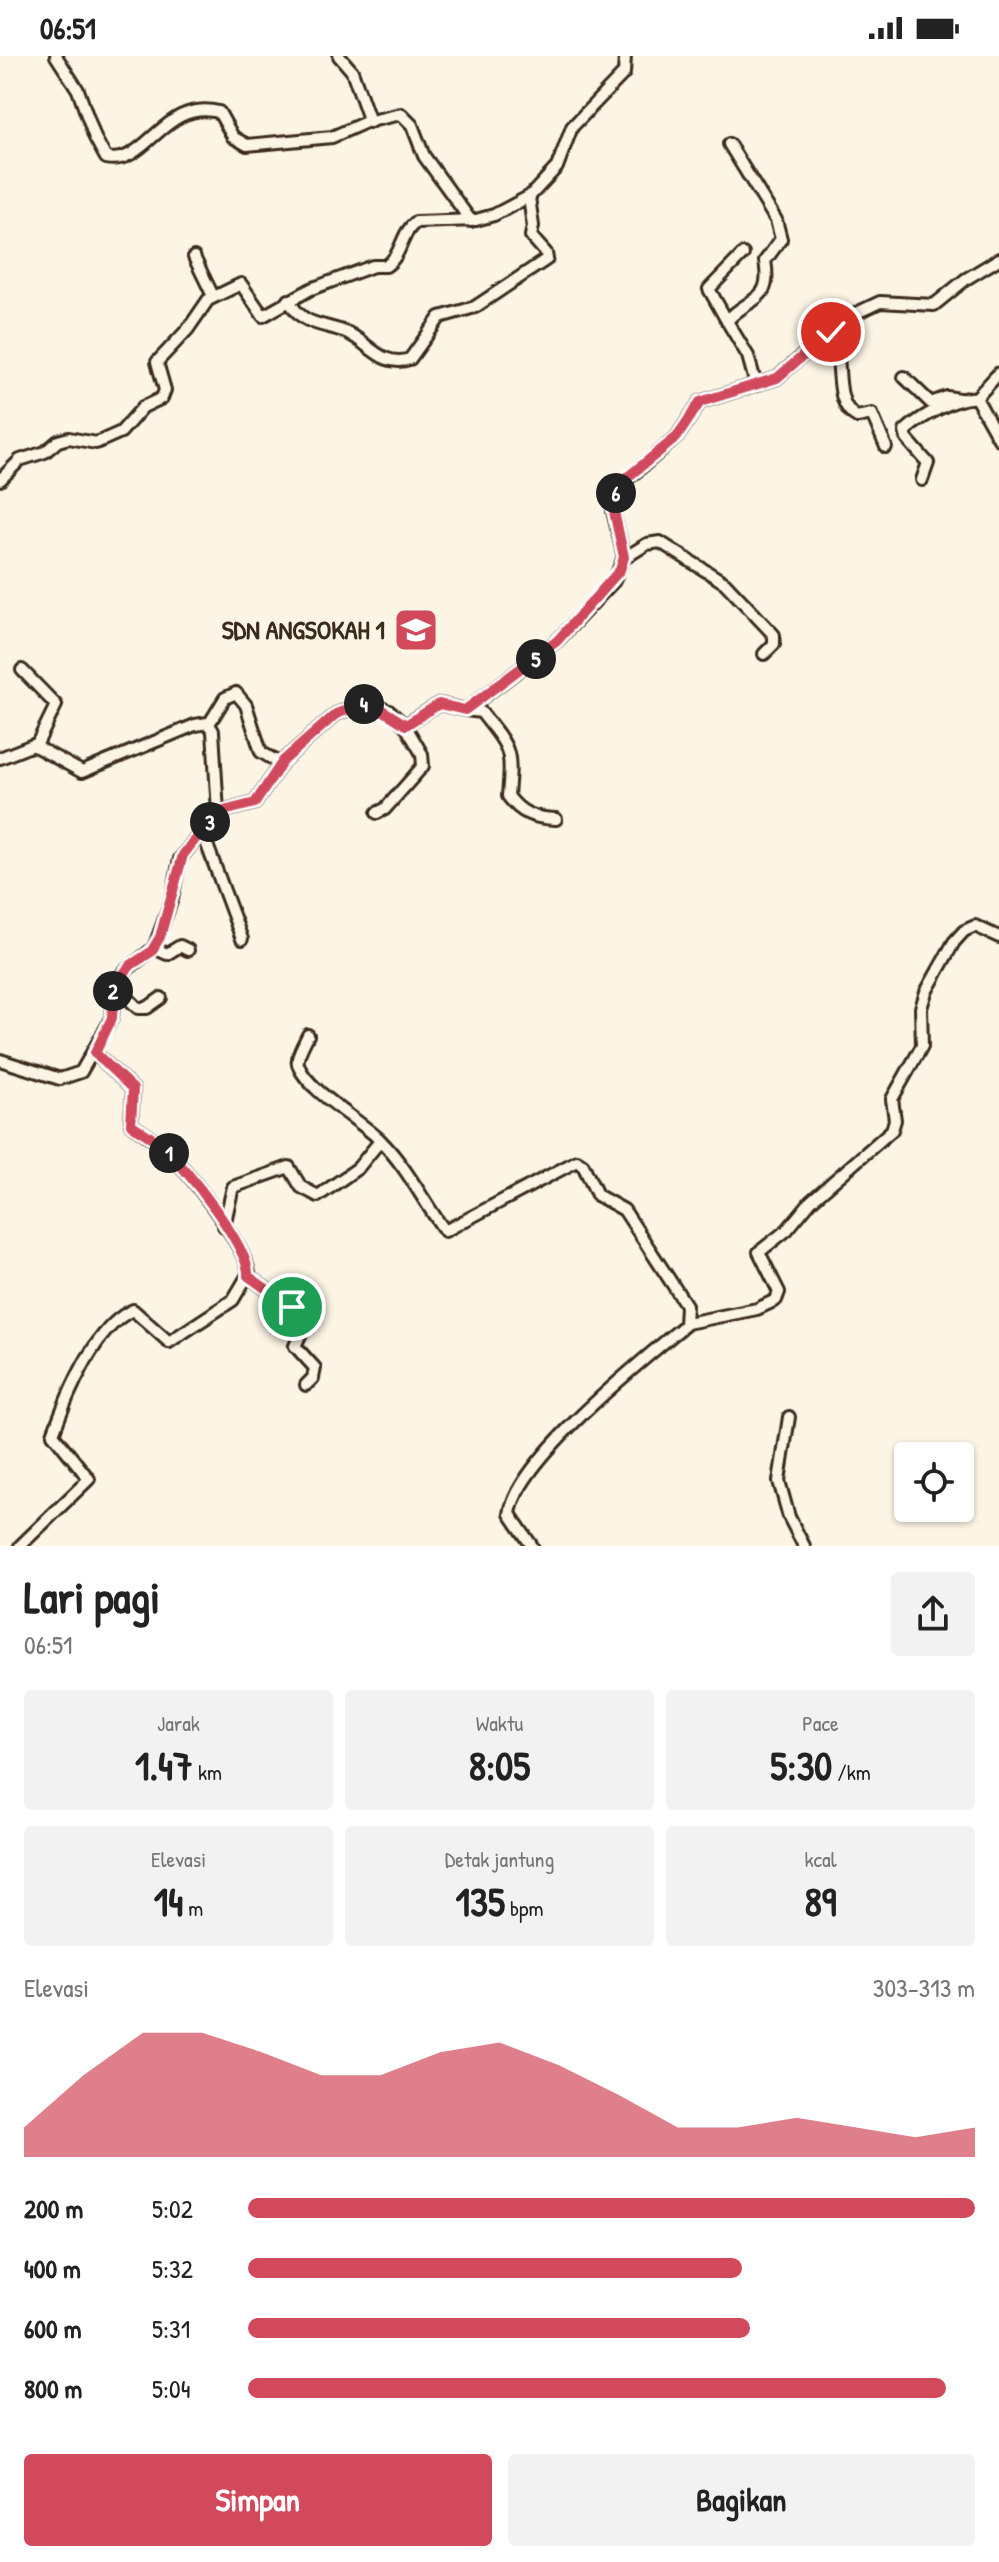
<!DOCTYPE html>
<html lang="id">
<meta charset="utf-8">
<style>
:root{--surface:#fff;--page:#f2f2f2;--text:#222;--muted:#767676;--accent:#d1495b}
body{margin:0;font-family:"Patrick Hand",sans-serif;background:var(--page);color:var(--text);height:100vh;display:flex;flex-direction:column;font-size:30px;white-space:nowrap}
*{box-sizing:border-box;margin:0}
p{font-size:26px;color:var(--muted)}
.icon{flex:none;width:44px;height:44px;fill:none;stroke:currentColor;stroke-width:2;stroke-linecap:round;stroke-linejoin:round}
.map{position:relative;height:1490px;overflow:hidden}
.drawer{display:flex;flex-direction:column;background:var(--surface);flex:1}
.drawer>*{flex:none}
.controls{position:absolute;left:894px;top:1386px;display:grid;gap:16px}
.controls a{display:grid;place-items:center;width:80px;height:80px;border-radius:8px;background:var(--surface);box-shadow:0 2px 6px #0004;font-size:40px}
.pin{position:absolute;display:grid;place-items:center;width:68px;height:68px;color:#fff;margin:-34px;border:4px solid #fff;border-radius:50%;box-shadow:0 2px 8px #0007}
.km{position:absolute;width:40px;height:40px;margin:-20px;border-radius:50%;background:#222;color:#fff;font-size:22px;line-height:40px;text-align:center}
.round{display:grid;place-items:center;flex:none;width:84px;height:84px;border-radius:8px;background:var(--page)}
.overview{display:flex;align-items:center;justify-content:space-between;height:136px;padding:0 24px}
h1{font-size:44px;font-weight:800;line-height:60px}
.stats{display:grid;grid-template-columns:repeat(3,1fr);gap:12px;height:136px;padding:8px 24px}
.stats div{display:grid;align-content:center;border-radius:8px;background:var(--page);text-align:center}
.stats b{font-size:40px;font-weight:800}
.stats small{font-size:22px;font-weight:400}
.stats p{font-size:22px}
.chart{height:224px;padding:16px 24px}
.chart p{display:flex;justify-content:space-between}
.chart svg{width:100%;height:144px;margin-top:8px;fill:var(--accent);opacity:.7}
.primary-button{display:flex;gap:16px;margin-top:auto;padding:16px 24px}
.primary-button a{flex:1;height:92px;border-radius:8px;background:var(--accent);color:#fff;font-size:32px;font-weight:800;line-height:92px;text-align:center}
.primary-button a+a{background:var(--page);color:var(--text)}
ul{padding:0 24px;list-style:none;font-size:26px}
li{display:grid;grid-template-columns:128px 96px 1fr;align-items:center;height:60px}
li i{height:20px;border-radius:10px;background:var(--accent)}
.status{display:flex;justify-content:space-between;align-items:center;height:56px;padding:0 40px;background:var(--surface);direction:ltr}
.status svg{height:22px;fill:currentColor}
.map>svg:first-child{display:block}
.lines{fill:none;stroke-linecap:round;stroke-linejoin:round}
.minor-casing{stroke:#3b2a1e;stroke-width:16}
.minor{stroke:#fcf5e5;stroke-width:10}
.route-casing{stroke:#fff;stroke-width:16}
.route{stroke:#d1495b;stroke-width:10}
.labels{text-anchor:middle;stroke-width:6;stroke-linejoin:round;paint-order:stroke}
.poi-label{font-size:26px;font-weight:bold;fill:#3b2a1e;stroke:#fcf5e5;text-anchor:end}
</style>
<div class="status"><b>06:51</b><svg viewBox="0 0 49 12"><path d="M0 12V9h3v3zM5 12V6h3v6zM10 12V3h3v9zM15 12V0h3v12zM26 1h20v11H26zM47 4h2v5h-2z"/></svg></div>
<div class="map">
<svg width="999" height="1490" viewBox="0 0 999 1490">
<rect width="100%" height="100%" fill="#fcf5e5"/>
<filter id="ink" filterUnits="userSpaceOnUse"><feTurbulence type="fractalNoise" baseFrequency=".0125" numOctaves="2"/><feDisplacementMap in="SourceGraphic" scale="16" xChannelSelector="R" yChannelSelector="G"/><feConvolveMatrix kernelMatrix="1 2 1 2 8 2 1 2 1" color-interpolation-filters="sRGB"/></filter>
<g filter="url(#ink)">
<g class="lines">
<g class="minor-casing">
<g id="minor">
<path d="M56 0 78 34 95 82 106 102C147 111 163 42 219 56L233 81 247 89 332 81 366 66 401 58 412 69 424 100 471 165"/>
<path d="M339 0 352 15 370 66"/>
<path d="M729 88 776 164 781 183 765 205C773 248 748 240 727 265L748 300 756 329"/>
<path d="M194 201 213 240"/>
<path d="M289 244C302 271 324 267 348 277 370 288 382 312 410 303L440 261 475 251 547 203 546 197 531 180 533 170 529 141"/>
<path d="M727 265 709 233 743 198"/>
<path d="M831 276C846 298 830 347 857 361L872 358 886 391"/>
<path d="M999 317 976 342 999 383"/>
<path d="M904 321 931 347 947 341 959 343"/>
<path d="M0 424 20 404 45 396 58 385 69 382 96 387 121 376 143 351 162 342 165 334 157 306 188 273 208 244 241 228 263 260 311 233 373 210H386C403 198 400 178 416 166L476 164 494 159 530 140 557 111 572 71 624 17 625 0"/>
<path d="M922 424 928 407 907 383 905 375C919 362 958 339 976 342"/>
<path d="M623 503 647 488 660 486 725 527 774 579V588L764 598"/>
<path d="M22 614 56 649 36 690"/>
<path d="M466 654 481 656C511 694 512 693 508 740 521 758 534 762 556 763"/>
<path d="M209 668 225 642 236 637 246 649 261 696 281 708"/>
<path d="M0 702 33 689 82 716 195 669 208 667 213 675 218 756"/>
<path d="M377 757 385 753 423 710 422 698 405 669"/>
<path d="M203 778 242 883"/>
<path d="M154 892 167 898 180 890 188 894"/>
<path d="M114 929 138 952H147L161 942"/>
<path d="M308 979C305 986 296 1000 298 1008 305 1033 361 1065 380 1084 407 1111 423 1145 445 1175L577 1105 583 1109 597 1139 624 1154 686 1249 685 1269C643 1304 517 1404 510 1458L532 1490"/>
<path d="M0 1004 60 1023 81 1016 112 962 114 929 124 916 154 892 172 843 180 803 216 757 255 747 283 705 336 658 360 649 376 650 389 655 405 669 439 648 466 654 557 585 614 525 624 501 613 455 617 432 677 381 700 346 777 322 846 262 880 246 934 249 966 223 999 203"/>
<path d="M224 1170 233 1131 289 1111 301 1131 318 1140 358 1112 380 1085"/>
<path d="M248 1220 292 1251 303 1273 295 1290 315 1312 313 1322 306 1329"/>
<path d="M687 1267 757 1253 776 1244 779 1236 759 1196 787 1174 811 1145 892 1074 895 1064 892 1043 922 990 921 952 926 936 954 886 964 875 975 870 999 881"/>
<path d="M789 1361 779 1425 789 1461 804 1490"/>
<path d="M20 1490 89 1423 53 1378C66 1342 95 1270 133 1254L169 1286 233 1244 249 1217C245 1189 184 1109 162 1090 152 1081 141 1076 131 1068L133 1033 95 997"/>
</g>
</g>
<use href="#minor" class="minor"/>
</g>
</g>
<g class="lines" filter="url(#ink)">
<g class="route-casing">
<path id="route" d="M292 1251 248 1220C251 1193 184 1109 162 1090 153 1081 141 1076 131 1068L133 1033 95 997 112 962 114 929 131 909 151 896 160 881 183 799 216 757 255 747 283 705 336 658 360 649 376 650 406 669 439 648 465 654 557 585 620 514 624 501 613 451 619 428 677 381 700 346 777 322 831 276"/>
</g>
<use href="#route" class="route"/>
</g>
<defs>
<g id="school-square" transform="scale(2.3)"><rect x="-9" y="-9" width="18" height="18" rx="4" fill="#d1495b" stroke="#fcf5e5"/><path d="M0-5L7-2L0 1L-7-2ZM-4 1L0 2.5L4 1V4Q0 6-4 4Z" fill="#fff"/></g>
</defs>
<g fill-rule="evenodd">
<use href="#school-square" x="416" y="574"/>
</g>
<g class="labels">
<g class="poi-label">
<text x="385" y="583">SDN ANGSOKAH 1</text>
</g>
</g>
</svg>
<div class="controls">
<a><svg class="icon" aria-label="locate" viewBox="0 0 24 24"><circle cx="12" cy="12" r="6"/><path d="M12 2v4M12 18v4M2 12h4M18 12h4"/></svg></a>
</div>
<div class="pin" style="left:292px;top:1251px;background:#1e9e55"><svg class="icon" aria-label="arrive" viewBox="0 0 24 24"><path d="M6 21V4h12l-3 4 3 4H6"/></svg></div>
<div class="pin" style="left:831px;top:276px;background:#d93025"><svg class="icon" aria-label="check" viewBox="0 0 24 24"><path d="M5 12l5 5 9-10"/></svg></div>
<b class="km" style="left:169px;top:1097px">1</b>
<b class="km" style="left:113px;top:935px">2</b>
<b class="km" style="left:210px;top:766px">3</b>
<b class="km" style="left:364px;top:648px">4</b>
<b class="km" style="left:536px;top:603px">5</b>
<b class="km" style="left:616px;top:437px">6</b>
</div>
<section class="drawer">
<div class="overview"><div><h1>Lari pagi</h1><p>06:51</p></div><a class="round"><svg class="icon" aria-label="share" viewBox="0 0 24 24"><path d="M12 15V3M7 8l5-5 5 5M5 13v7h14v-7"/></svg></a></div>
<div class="stats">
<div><p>Jarak</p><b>1.47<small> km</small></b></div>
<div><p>Waktu</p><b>8:05</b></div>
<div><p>Pace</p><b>5:30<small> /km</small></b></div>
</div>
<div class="stats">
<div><p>Elevasi</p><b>14<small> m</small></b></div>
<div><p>Detak jantung</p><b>135<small> bpm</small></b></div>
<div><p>kcal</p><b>89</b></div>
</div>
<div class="chart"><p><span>Elevasi</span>303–313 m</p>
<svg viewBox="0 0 160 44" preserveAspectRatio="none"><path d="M0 44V35L10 19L20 6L30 6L40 12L50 19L60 19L70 12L80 9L90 16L100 25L110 35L120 35L130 32L140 35L150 38L160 35V44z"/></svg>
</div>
<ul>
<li><b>200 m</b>5:02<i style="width:100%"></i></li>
<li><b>400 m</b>5:32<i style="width:68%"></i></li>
<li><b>600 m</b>5:31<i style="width:69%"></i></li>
<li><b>800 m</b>5:04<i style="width:96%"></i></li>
</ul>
<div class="primary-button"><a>Simpan</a><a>Bagikan</a></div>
</section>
